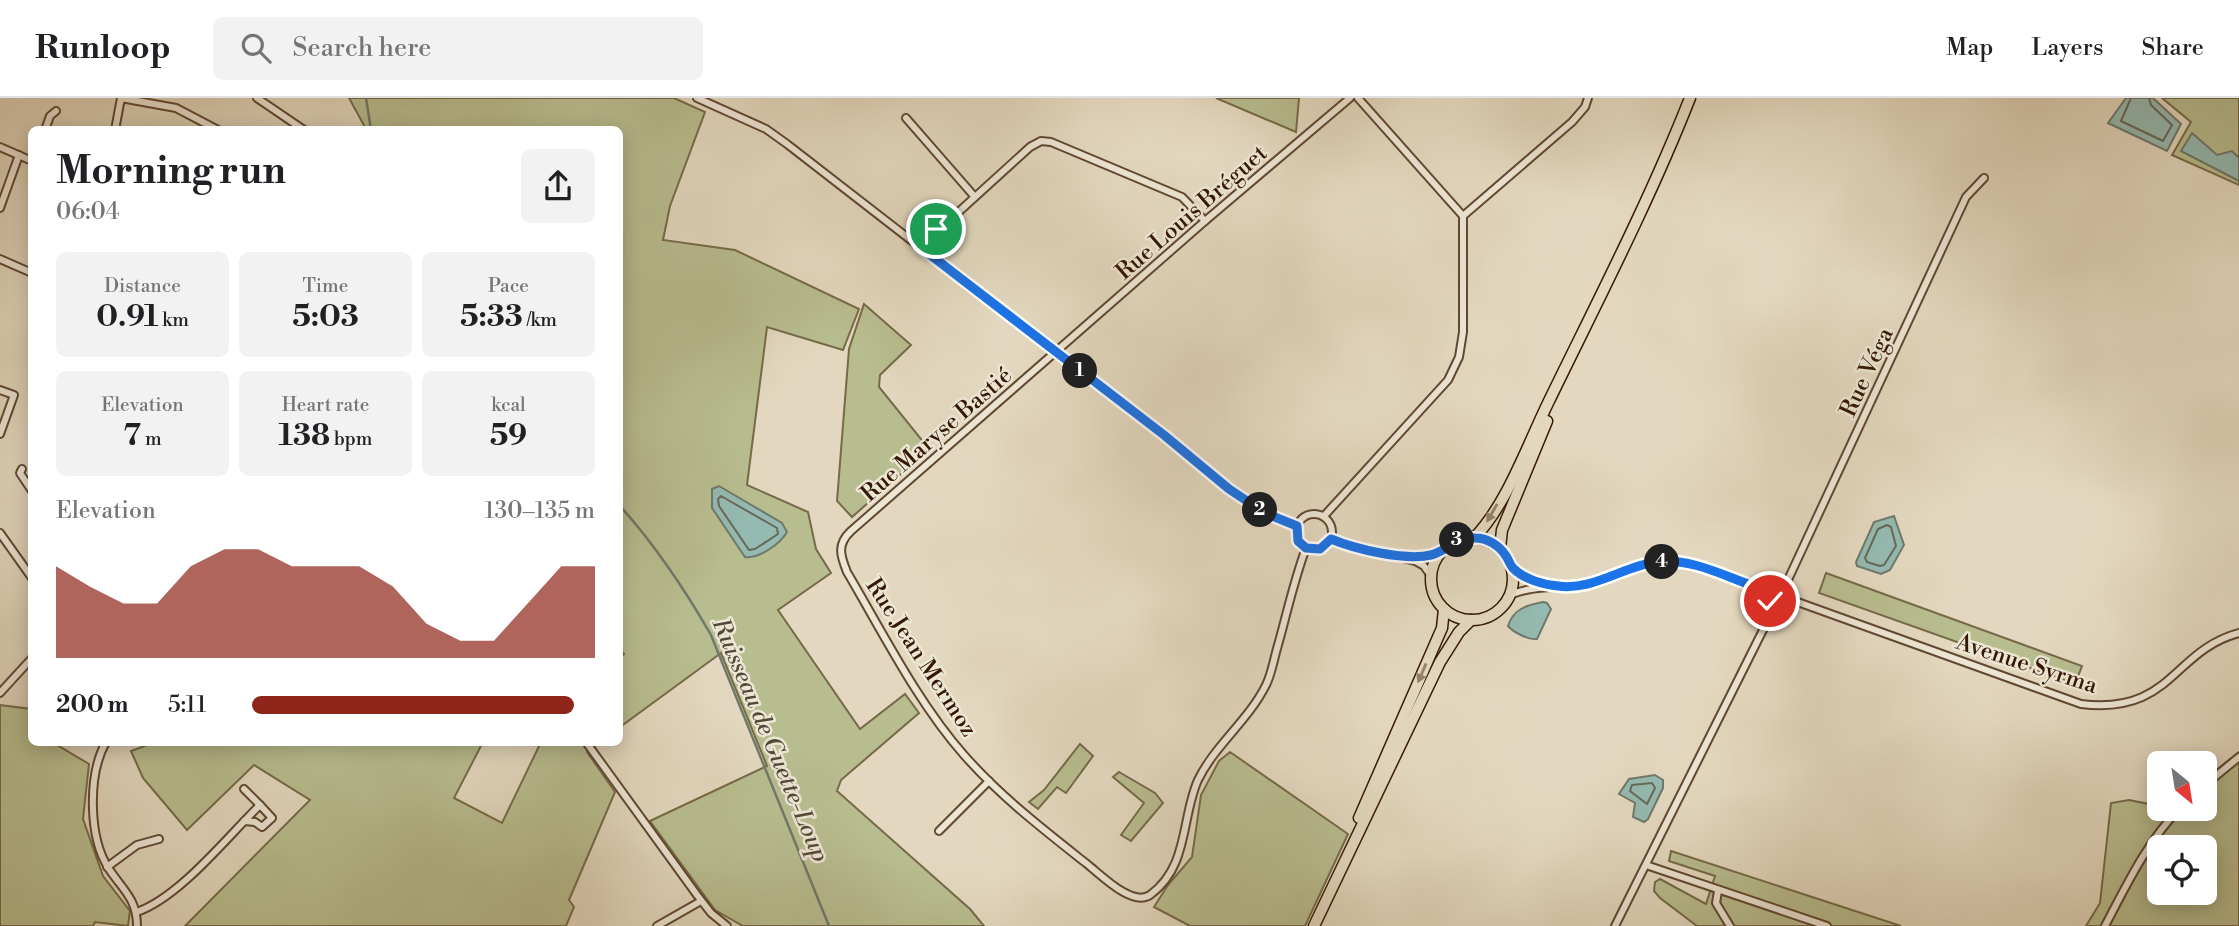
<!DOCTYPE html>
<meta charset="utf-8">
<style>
:root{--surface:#fff;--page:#f2f2f2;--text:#202124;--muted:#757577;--line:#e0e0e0;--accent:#8f2418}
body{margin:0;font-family:"Libre Bodoni",serif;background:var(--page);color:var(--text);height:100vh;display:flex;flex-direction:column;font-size:26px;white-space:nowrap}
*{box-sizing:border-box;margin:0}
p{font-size:23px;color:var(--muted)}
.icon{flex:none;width:38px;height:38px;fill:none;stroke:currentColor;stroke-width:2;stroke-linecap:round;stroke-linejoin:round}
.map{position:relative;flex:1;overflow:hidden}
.details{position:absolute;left:28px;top:28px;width:595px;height:620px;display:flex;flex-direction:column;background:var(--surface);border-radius:10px;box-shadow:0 4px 18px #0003}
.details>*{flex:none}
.needle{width:46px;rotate:150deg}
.buttons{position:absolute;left:2147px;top:653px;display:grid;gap:14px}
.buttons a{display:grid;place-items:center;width:70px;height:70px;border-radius:10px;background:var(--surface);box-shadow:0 4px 18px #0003;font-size:35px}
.pin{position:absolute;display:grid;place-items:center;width:60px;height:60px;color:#fff;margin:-30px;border:4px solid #fff;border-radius:50%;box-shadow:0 2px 7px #0007}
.km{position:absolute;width:35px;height:35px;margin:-18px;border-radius:50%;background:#222;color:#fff;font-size:19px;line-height:35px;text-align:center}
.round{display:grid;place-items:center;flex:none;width:74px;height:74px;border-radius:10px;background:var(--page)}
.head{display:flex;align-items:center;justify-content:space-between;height:119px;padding:0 28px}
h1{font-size:38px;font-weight:700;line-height:52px}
.stats{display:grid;grid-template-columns:repeat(3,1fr);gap:10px;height:119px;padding:7px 28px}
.stats div{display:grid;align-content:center;border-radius:10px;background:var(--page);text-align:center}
.stats b{font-size:30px;font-weight:700}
.stats small{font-size:19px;font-weight:400}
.stats p{font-size:19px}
.chart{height:196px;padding:14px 28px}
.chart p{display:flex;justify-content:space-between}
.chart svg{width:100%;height:126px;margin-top:7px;fill:var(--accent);opacity:.7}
ul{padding:0 28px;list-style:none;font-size:23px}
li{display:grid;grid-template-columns:112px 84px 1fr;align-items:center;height:52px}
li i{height:18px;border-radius:9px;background:var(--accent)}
header{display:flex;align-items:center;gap:42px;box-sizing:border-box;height:98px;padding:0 35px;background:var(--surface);border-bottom:2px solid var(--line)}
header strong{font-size:33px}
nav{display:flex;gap:38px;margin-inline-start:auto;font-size:24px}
.search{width:490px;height:63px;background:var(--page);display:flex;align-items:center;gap:18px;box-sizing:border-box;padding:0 24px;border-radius:10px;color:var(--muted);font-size:26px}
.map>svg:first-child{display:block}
.green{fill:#b8bd8f;stroke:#766a48;stroke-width:2;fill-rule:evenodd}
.water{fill:#95bab1;stroke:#6f796b;stroke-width:2}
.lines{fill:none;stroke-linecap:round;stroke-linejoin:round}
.shore{stroke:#65695a;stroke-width:2}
.stream{stroke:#6f796b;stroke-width:2.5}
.street-casing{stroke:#604831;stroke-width:10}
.primary-casing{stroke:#351802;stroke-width:13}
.street{stroke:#ede6d5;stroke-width:6}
.primary{stroke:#e3d8bf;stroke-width:10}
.oneway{fill:#95826a}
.route-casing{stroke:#fff;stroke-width:14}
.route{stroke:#1a73e8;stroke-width:9}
.labels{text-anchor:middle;stroke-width:5;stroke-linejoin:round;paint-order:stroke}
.street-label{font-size:23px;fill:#351802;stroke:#ede6d5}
.water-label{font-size:24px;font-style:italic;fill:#524937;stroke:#ede6d5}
</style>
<header>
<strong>Runloop</strong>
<div class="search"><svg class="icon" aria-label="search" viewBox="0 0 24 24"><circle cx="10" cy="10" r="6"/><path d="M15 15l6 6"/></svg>Search here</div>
<nav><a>Map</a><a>Layers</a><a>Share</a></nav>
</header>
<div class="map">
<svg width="2239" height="828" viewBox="0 0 2239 828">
<rect width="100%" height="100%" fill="#e3d8bf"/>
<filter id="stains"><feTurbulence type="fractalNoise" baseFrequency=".00286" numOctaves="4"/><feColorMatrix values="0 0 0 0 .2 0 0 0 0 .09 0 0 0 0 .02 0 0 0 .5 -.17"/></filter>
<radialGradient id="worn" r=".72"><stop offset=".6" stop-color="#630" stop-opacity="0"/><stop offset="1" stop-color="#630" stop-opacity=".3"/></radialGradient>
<g class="green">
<path d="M349 0H674L705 14 670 108 663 142 735 152 859 211 843 252 767 229 747 387 808 414 816 451 831 475 778 512 860 631 905 596 919 615 841 682 837 693 970 811 984 828H743L715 812 650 723 767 668 721 555 620 629V560L624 556 620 551V32L366 31Z"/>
<path d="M1216 0H1299L1296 34Z"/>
<path d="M2162 0H2239V87L2172 57 2191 24Z"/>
<path d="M864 206 911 247 880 277 879 289 929 351 852 419 837 403 849 251Z"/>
<path d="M1826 475 2082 568 2075 586 1819 495Z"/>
<path d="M0 607 31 611 32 644H52L89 666 83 721 103 778 130 813 128 828 95 824 93 828H0Z"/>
<path d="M155 644H483L454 700 502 725 541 644H600L587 654 615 694 569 802 574 809 566 828H185L310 702 254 667 187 732 143 680 131 653Z"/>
<path d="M1080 646 1093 658 1066 695 1057 689 1038 711 1029 704 1044 692Z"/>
<path d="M1230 654 1348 736 1305 828H1190L1154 809 1168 787 1192 759 1201 697 1219 663Z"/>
<path d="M2239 654V828H2086L2100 805 2111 705 2129 702 2159 708 2160 710H2205V681ZM2160 749H2205V794H2160Z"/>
<path d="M1119 674 1155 695 1163 705 1131 743 1121 737 1144 705 1113 679Z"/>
<path d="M1671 753 1901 828H1697L1660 800 1654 793 1655 784 1660 781 1706 806 1715 778 1669 763Z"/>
</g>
<g class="water">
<path d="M2126 0H2153L2181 26 2167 53 2108 25Z"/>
<path d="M2192 35 2217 57 2232 53 2239 60V83L2181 53Z"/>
<path d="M719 388 782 425 787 434C780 446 759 461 745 459L712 410V391Z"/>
<path d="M1894 418 1904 447 1890 472 1881 476 1857 468 1856 464 1874 424Z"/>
<path d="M1543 504 1547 505 1551 511 1537 541C1529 542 1514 535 1508 528 1513 511 1527 507 1543 504Z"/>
<path d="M1655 677 1663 682V690L1648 721 1644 724 1633 719 1635 705 1619 696 1629 681Z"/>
</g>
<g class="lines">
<g class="shore">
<path d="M2131 0 2121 23 2163 43 2172 27 2151 7 2149 0"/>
<path d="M721 398 777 430 778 436 755 451 749 452 719 408 718 401Z"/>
<path d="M1887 427 1891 429 1896 448 1884 467 1880 468 1867 464 1865 460 1878 431Z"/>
<path d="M1652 685 1655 690 1647 706 1630 693 1632 687Z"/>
</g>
<g class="stream">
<path d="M366 0 371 32"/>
<path d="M620 408C656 448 684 490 711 537L829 828"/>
</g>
<g class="street-casing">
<g id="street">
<path d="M121 0 176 10 218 32"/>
<path d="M257 0 304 32"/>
<path d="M697 0 766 31 787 46C902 135 1017 225 1132 313 1185 353 1234 404 1297 428"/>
<path d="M1358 0 1463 118"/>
<path d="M906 20 974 98"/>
<path d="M45 32 50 18 56 13"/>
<path d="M115 32 121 0"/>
<path d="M0 49 32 63"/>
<path d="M0 110 19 57"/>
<path d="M920 149 1030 49 1041 43 1051 44 1182 99 1205 123"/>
<path d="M0 161 32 175"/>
<path d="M0 292 14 297 0 336"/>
<path d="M22 371 20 375 32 393"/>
<circle cx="1314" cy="434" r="18"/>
<path d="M1324 418 1448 282 1459 259 1463 234V118L1572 24 1585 9 1588 0"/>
<path d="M0 435 32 480"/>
<path d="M1331 441 1346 447 1415 463 1424 468 1431 478"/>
<path d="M1306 450C1294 482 1287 515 1278 547 1274 560 1272 575 1266 587 1248 623 1215 647 1198 682 1181 720 1189 769 1150 797 1132 809 1101 777 1087 766 1044 732 1001 699 964 657 918 605 883 535 847 474 840 457 837 446 851 433L1205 123 1350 0"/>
<path d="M1404 457H1430L1442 453"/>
<path d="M1512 470 1531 481 1554 487"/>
<path d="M1786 486 1966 99 1984 80"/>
<path d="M1769 493C1782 477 1801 493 1787 508H1775"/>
<path d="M1510 497C1533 487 1559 490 1584 486 1608 481 1631 467 1656 464 1696 459 1732 483 1769 493"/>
<path d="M1792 502 2081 606C2172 617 2172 553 2239 535"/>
<path d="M0 595 32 560"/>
<path d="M106 644C88 676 88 739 109 771 123 792 137 801 137 828"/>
<path d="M586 644 697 797 711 815 727 828"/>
<path d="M2205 687 2239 659"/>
<path d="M244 691 260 707"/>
<path d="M939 733 989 683"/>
<path d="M1646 767 1827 828"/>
<path d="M107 769 137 747 159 741"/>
<path d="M1718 793 1716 805 1730 828"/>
<path d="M137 814C180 799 227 739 260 707L272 720 262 729 255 724 244 723"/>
<path d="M657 828 701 803"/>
<path d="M1615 828 1775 508"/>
<path d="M2105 828C2127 786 2147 744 2180 710"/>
</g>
</g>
<g class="primary-casing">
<g id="primary">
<circle cx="1472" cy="481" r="41"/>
<path d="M1474 440C1506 408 1528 346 1548 305 1597 204 1649 104 1690 0"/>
<path d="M1500 450 1502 432 1547 323"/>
<path d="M1359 720 1442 530 1444 511"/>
<path d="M1314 828 1440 564 1459 534 1471 522"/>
</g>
</g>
<use href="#street" class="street"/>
<use href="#primary" class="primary"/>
</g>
<defs><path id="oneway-solid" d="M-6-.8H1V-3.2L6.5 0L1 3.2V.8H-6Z" transform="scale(1.75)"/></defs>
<g class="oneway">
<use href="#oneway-solid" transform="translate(1492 415) rotate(120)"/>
<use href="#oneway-solid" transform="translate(1422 575) rotate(113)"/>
</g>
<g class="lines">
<g class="route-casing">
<path id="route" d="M936 131 920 149 1164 337 1229 391 1265 415 1297 428 1298 443 1306 450 1320 451 1331 441C1355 451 1405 463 1431 457 1447 453 1456 439 1475 440 1487 440 1499 447 1506 458 1509 462 1510 468 1514 471 1524 481 1544 487 1558 488 1592 493 1624 468 1656 464 1696 459 1732 483 1769 493L1770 503"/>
</g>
<use href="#route" class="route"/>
</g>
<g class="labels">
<g class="street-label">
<text transform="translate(1191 114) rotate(-41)" y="8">Rue Louis Bréguet</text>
<text transform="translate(1866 274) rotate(-65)" y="8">Rue Véga</text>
<text transform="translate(936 336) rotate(-41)" y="8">Rue Maryse Bastié</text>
<text transform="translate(922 559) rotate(57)" y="8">Rue Jean Mermoz</text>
<text transform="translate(2027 565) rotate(18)" y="8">Avenue Syrma</text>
</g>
<g class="water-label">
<text transform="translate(771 642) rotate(67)" y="8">Ruisseau de Guette-Loup</text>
</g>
</g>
<rect width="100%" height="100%" filter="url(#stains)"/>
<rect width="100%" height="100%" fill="url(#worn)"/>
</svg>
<div class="buttons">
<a><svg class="needle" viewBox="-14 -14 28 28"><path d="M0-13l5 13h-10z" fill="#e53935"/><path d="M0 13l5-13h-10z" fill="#757577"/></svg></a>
<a><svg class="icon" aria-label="locate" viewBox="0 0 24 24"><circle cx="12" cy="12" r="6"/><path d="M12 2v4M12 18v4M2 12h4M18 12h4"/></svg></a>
</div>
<div class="pin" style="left:936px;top:131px;background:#1e9e55"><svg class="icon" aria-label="arrive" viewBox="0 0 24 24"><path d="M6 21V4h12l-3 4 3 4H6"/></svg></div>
<div class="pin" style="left:1770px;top:503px;background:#d93025"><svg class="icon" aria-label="check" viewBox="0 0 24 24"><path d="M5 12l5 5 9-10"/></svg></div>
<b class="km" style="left:1080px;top:273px">1</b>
<b class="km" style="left:1260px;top:412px">2</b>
<b class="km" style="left:1457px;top:442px">3</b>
<b class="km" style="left:1662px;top:464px">4</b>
<section class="details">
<div class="head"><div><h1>Morning run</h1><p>06:04</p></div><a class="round"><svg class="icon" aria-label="share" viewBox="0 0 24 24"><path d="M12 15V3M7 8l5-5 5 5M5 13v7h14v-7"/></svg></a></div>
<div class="stats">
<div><p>Distance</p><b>0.91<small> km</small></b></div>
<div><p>Time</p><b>5:03</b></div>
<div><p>Pace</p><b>5:33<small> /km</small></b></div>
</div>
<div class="stats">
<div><p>Elevation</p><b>7<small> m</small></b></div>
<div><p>Heart rate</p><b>138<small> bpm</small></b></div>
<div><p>kcal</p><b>59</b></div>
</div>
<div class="chart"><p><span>Elevation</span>130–135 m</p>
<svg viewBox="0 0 160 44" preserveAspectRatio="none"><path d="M0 44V12L10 19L20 25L30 25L40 12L50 6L60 6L70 12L80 12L90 12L100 19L110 32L120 38L130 38L140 25L150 12L160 12V44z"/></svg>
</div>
<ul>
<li><b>200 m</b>5:11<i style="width:94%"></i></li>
</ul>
</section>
</div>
